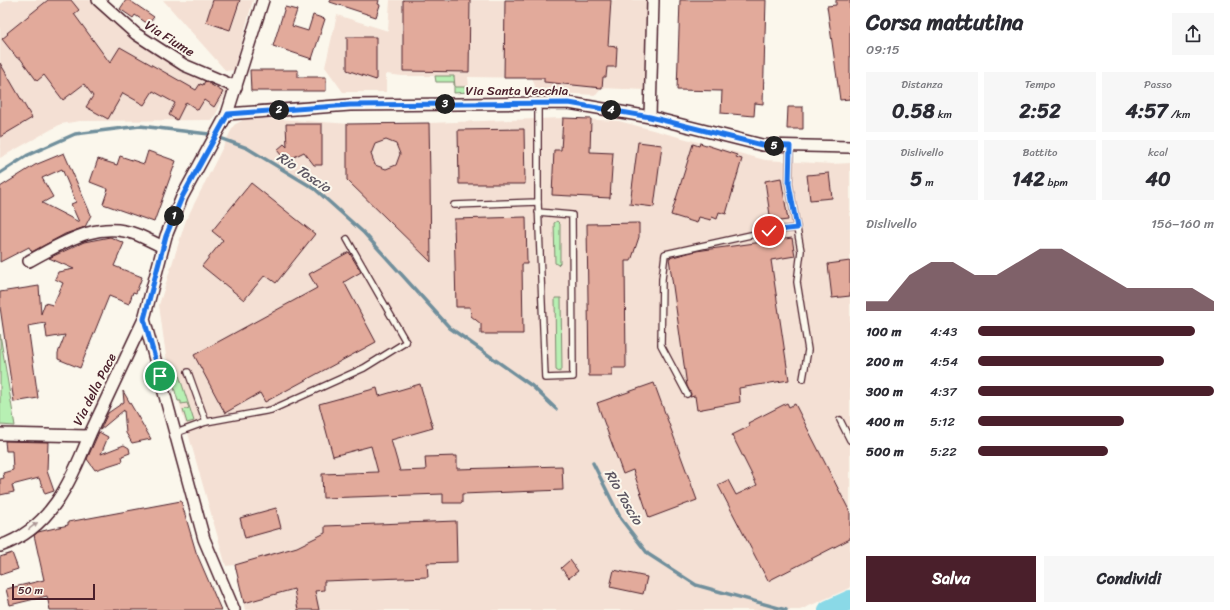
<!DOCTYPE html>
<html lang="it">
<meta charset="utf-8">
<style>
:root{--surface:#fff;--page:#f7f7f7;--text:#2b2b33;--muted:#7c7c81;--accent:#4a1f2b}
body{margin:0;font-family:Sriracha,sans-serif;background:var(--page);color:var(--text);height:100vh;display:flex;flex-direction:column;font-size:15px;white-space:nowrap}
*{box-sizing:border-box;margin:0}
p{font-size:13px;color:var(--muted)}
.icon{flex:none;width:22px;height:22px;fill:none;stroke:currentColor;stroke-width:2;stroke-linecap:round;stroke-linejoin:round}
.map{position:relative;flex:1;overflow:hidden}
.panel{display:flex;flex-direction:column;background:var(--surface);width:380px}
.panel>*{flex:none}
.scale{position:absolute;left:12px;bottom:10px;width:83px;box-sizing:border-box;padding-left:4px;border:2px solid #4a1f2b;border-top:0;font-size:11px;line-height:14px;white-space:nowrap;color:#4a1f2b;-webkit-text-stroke:3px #fbf7ec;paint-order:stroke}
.pin{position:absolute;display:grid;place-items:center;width:34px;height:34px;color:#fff;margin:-17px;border:2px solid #fff;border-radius:50%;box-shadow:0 1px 4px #0007}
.km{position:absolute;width:20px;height:20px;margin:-10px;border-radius:50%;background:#222;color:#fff;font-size:11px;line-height:20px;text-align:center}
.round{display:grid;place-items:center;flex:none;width:42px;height:42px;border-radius:0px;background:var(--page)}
.headline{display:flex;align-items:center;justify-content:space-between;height:68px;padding:0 16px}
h1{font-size:22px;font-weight:700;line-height:30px}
.metrics{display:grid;grid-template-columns:repeat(3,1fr);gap:6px;height:68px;padding:4px 16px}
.metrics div{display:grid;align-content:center;border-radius:0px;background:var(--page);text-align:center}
.metrics b{font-size:20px;font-weight:700}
.metrics small{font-size:11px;font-weight:400}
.metrics p{font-size:11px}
.chart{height:112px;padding:8px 16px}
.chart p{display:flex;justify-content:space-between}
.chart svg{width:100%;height:72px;margin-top:4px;fill:var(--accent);opacity:.7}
.primary-button{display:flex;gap:8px;margin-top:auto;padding:8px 16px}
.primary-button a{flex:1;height:46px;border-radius:0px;background:var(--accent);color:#fff;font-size:16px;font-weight:700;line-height:46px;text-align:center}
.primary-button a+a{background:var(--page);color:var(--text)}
ul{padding:0 16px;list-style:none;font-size:13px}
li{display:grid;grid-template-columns:64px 48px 1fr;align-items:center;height:30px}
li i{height:10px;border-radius:5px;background:var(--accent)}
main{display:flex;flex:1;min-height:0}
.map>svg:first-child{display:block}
.built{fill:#f4e0d4}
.green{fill:#b7f0b3;stroke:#80886f}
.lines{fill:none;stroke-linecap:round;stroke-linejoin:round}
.stream{stroke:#708f9c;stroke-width:3.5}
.river{stroke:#8ad9e7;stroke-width:20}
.building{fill:#e2aa9b;stroke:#4a1f2b;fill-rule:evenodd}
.lane-casing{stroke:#4a1f2b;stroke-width:8}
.street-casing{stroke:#4a1f2b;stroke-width:14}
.lane{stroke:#fbf7ec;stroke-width:5.5}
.street{stroke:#fbf7ec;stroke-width:11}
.oneway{fill:#ab9695}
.route-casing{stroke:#fff;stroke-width:8}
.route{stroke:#1a73e8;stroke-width:5}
.labels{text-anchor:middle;stroke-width:4;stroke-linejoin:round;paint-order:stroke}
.street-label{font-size:13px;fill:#4a1f2b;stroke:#fbf7ec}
.water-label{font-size:14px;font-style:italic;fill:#5d5763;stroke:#fbf7ec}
</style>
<main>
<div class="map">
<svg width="850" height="610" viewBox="0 0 850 610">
<rect width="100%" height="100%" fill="#fbf7ec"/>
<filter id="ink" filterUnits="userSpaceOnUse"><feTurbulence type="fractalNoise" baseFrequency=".025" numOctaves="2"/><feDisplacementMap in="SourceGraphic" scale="8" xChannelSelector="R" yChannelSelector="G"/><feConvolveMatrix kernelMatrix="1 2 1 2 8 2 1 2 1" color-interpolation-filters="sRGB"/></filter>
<g filter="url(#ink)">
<g class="built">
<path d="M7 0H90L174 66 228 89 213 120 80 121 61 124 0 158V4Z"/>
<path d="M163 0H253L234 70 226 71Z"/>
<path d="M390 0H646V90L602 88 596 95 535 92V86L532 78 468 77 469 87H455L454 76H402L386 74V92H343L325 67 337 15 388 31Z"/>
<path d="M248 117 351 124 429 123 563 118 619 121 765 160 832 164 850 163V588L800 610H245L235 565 226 566 166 356 159 305 186 220 234 125Z"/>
</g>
<g class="green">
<path d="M435 76H454L455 87H469V92L454 93V82H436Z"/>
<path d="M557 221 560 224V263L558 265 555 263 554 223Z"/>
<path d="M555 298H561L562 370 559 372 556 370Z"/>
<path d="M0 334 15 426 0 425Z"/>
<path d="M176 366 194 421 187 423 183 410 189 408 187 403 181 404V401H178L169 371Z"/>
</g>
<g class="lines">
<g class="stream">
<path d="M0 173 28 155 75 134 140 126 209 134 247 148 315 189 364 233 450 328 532 386 556 409"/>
<path d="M593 463 621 519 648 554 696 585 786 610"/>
</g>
<path class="river" d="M828 610 850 600"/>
</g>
<g class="building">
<path d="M48 0H71L79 10 74 14 110 63 120 47 196 90 200 84 203 85 205 81 223 92 214 107 204 100 198 110 186 102 177 120 169 115 175 103 153 91 144 105 123 93 108 119 86 107 93 96 84 84 63 100 44 75 37 81 20 58H17L2 39 8 34 7 33Z"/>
<path d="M126 0H129L154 17 148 24 135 15 133 18 120 9Z"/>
<path d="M213 0H240L230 30 206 22Z"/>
<path d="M330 0H379L378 4 380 5 376 17 330 2Z"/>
<path d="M403 0H470L469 72 403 71Z"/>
<path d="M505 0H611L608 46 617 47 616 67H607L606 77H603L602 88 544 82V78H504Z"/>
<path d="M680 0H766L763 104 755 103 754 116 721 113 722 91 677 90Z"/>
<path d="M836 0H850V99L840 100 827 6 836 5Z"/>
<path d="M285 7 297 10 292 26 308 31 313 15 325 19 312 59 273 46Z"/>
<path d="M347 37H376V80L347 70Z"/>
<path d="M0 63 32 118 0 137Z"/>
<path d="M250 70H298V77H326V91H251Z"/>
<path d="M788 107H803V129H787Z"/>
<path d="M563 118 591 119 590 152 613 153 610 198 552 195 554 150H561Z"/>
<path d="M429 123 430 177 431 262 347 180V124ZM386 140 396 144 400 154 396 165 386 169 375 165 371 154 375 144Z"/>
<path d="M286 124H322V165H314L304 152 286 161 277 150 284 144 287 147Z"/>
<path d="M524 129 525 184H459L458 130Z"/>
<path d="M638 142 662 145 654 207 630 204Z"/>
<path d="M700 143 737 155 736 157 742 159 726 214 719 212 717 219 712 217 711 220 699 217 697 223 671 215 693 144 699 146Z"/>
<path d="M148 151 176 161 154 222 103 204 108 189 90 182 98 159 117 165 120 156 144 164Z"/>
<path d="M64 153 91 215 85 227 65 234 32 252 29 247 0 262V187L35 165ZM62 169 76 202 71 204 79 222 42 203 53 197 42 178Z"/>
<path d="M829 173 832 198 810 200 807 175Z"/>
<path d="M781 178 788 220 771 222 765 181Z"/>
<path d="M251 183 315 234 276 283 265 275 244 300 202 266 223 240 212 231Z"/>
<path d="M526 217 527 264H522L523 334H481V324L471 316 470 307H456L454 219Z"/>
<path d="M639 223V237L631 261H625L626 368H612V376H589L587 224Z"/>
<path d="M110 237 124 243 114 266 142 277 136 293 133 292 129 304 109 296 80 368 58 359V353L65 335 47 338 45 323 28 326 38 398 14 402 0 307V292L39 286 41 314 45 303 53 305 63 283 55 279 58 272 74 269 49 258 84 242Z"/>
<path d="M792 238 795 256 771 260 789 380 739 388 740 402 697 410 695 396 690 397 691 394 687 386 669 258 696 251Z"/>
<path d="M349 252 361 272 344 282 376 342 265 402 260 393 225 413 194 355 317 288 309 274Z"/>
<path d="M850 261V296L832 298 828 264Z"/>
<path d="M654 383 697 500 649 518 633 470 623 474 597 403Z"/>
<path d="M420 384 433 428 391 440 400 471 426 470 425 457 457 456V469L562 466 563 490 462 494V503H443V494L323 498 322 474 378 472 371 446 333 456 319 404 377 388 379 396Z"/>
<path d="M123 391 151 439 132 443 126 433 124 410 100 430 108 413 124 402Z"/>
<path d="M787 403 789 407 795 404 850 512V539L768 581 718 485 728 480 736 495 757 485 732 435 750 426 748 423Z"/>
<path d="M99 432 108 437 101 454 124 445 129 448 130 453 122 456 123 461 95 470 87 459Z"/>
<path d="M5 441 48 442 47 471 54 491 45 494 39 478 12 485 14 492 0 495V479L4 478 3 473 13 470 12 451H6Z"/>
<path d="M181 501 196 552 221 610H50L47 596 10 605 6 589 44 580 34 535 38 532 68 525V522Z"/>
<path d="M276 508 281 528 245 538 240 518Z"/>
<path d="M456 521 457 562 427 563 428 577 324 581V590L315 591 319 610H298L294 589 244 603 235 565 297 547 325 533V526Z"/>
<path d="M12 553 18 569 0 575V557Z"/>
<path d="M570 560 578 571 569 578 561 568Z"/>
<path d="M614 570 647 577 643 594 610 587Z"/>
</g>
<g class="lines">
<g class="lane-casing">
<g id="lane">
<path d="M790 146 789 184 801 251 797 282 808 350 803 379"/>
<path d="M538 202 545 378 573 377 572 215 538 212"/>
<path d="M454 205 538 202V103"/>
<path d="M188 372 206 422"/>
<path d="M687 394 661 345 662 279 665 254 769 231 797 228"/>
<path d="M840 420 850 440"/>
<path d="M176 433 206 422 271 410 364 368 406 342 347 239"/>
</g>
</g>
<g class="street-casing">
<g id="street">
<path d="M98 0 136 34 184 65 236 87"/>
<path d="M227 114 350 105 569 103 650 117 762 145 850 147"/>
<path d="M650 117 653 0"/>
<path d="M29 261C63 243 98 219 138 235 147 239 155 243 163 247"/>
<path d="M0 434 89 436 144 319"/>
<path d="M0 546C50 529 71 482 89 436"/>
<path d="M234 610 204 539 144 319 166 236 182 197 227 114 263 0"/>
</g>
</g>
<use href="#lane" class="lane"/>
<use href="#street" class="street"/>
</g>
<defs><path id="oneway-solid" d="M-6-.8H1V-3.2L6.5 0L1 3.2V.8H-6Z"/></defs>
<use class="oneway" href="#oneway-solid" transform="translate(33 526) rotate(-38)"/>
</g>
<g class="lines" filter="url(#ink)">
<g class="route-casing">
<path id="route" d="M160 376 144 319 166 236 182 197 228 114 350 105 569 103 650 117 762 145 790 146 789 184 797 228 769 231"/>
</g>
<use href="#route" class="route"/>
</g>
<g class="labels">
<g class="street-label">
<text transform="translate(170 38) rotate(32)" y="5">Via Fiume</text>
<text x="517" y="95">Via Santa Vecchia</text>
<text transform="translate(94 389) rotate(-63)" y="5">Via della Pace</text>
</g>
<g class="water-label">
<text transform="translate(304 172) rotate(34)" y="5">Rio Toscio</text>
<text transform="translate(624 497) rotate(60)" y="5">Rio Toscio</text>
</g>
</g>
</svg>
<div class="scale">50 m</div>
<div class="pin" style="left:160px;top:376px;background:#1e9e55"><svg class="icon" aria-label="arrive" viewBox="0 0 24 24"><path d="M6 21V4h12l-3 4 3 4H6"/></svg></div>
<div class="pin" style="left:769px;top:231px;background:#d93025"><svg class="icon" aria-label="check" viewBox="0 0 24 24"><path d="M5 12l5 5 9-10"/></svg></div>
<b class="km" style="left:174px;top:216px">1</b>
<b class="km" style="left:279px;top:110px">2</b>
<b class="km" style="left:445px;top:104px">3</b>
<b class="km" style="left:611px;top:110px">4</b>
<b class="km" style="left:774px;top:146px">5</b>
</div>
<section class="panel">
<div class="headline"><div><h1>Corsa mattutina</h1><p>09:15</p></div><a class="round"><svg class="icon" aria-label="share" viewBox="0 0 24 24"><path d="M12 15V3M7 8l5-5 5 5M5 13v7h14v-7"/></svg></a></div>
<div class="metrics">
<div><p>Distanza</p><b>0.58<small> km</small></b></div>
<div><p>Tempo</p><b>2:52</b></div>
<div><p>Passo</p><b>4:57<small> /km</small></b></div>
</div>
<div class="metrics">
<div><p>Dislivello</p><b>5<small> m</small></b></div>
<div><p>Battito</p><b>142<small> bpm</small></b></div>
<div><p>kcal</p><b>40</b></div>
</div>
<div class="chart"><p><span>Dislivello</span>156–160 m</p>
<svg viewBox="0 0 160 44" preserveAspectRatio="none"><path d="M0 44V38L10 38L20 22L30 14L40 14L50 22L60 22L70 14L80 6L90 6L100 14L110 22L120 30L130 30L140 30L150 30L160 38V44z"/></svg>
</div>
<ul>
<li><b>100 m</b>4:43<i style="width:92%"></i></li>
<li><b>200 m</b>4:54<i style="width:79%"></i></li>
<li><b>300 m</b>4:37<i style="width:100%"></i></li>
<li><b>400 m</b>5:12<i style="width:62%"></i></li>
<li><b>500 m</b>5:22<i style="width:55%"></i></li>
</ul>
<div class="primary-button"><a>Salva</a><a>Condividi</a></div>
</section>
</main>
